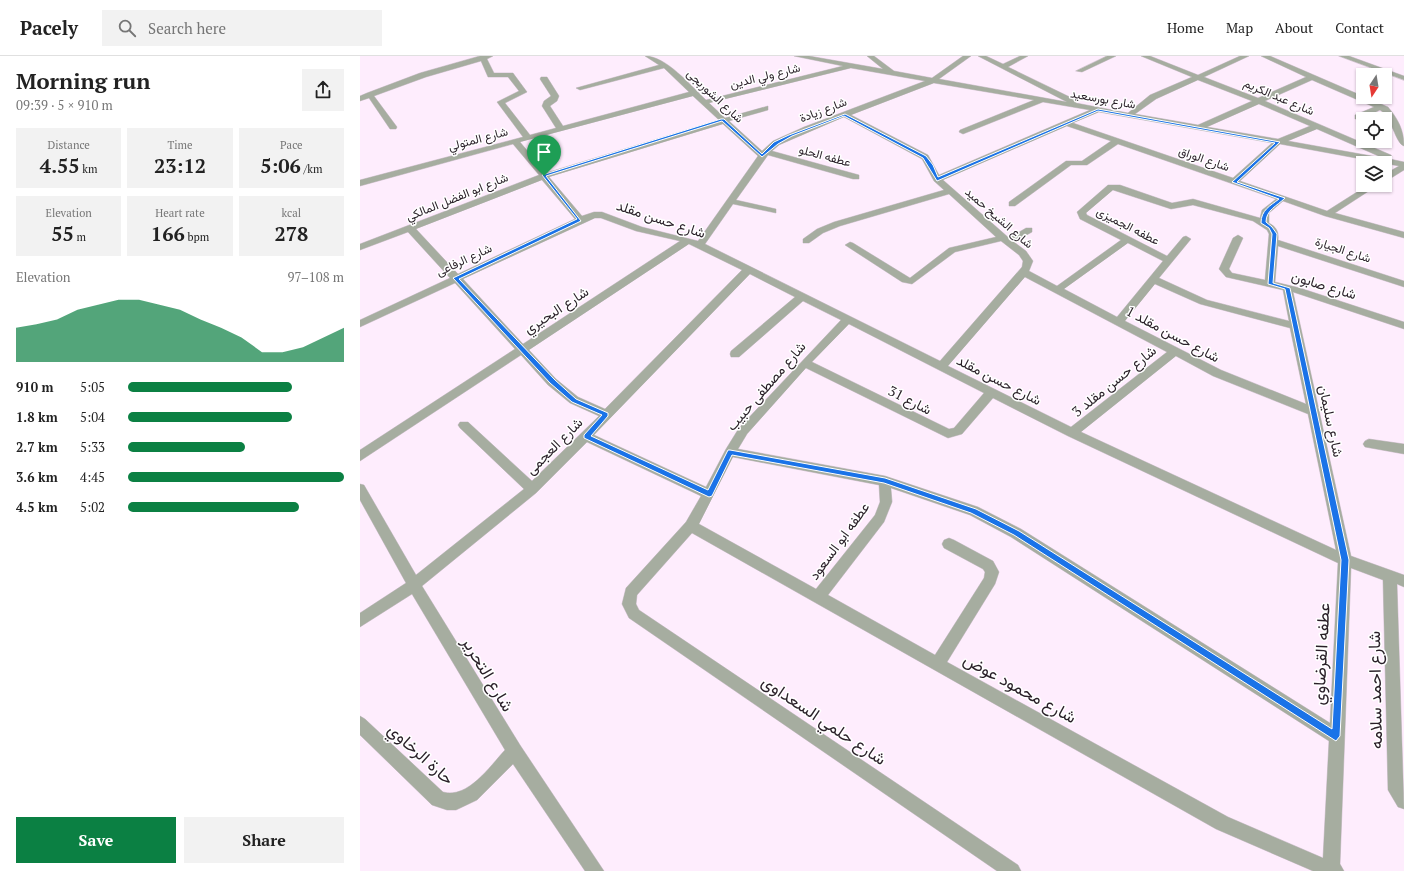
<!DOCTYPE html>
<meta charset="utf-8">
<style>
:root{--surface:#fff;--page:#f2f2f2;--text:#222;--muted:#767676;--line:#e0e0e0;--accent:#0b8043}
body{margin:0;font-family:"PT Serif",Vazirmatn,serif;background:var(--page);color:var(--text);height:100vh;display:flex;flex-direction:column;font-size:15px;white-space:nowrap}
*{box-sizing:border-box;margin:0}
p{font-size:13px;color:var(--muted)}
.icon{flex:none;width:22px;height:22px;fill:none;stroke:currentColor;stroke-width:2;stroke-linecap:round;stroke-linejoin:round}
.map{position:relative;flex:1;overflow:hidden}
.sheet{display:flex;flex-direction:column;background:var(--surface);width:360px}
.sheet>*{flex:none}
.needle{width:26px;rotate:192deg}
.tools{position:absolute;left:996px;top:12px;display:grid;gap:8px}
.tools a{display:grid;place-items:center;width:36px;height:36px;border-radius:0px;background:var(--surface);box-shadow:0 1px 3px #0004;font-size:20px}
.pin{position:absolute;display:grid;place-items:center;width:34px;height:34px;color:#fff;margin:-41px -17px;border-radius:50% 50% 50% 0;rotate:-45deg;box-shadow:0 0 4px #0007}
.pin .icon{rotate:45deg}
.round{display:grid;place-items:center;flex:none;width:42px;height:42px;border-radius:0px;background:var(--page)}
.summary{display:flex;align-items:center;justify-content:space-between;height:68px;padding:0 16px}
h1{font-size:22px;font-weight:600;line-height:30px}
.stats{display:grid;grid-template-columns:repeat(3,1fr);gap:6px;height:68px;padding:4px 16px}
.stats div{display:grid;align-content:center;border-radius:0px;background:var(--page);text-align:center}
.stats b{font-size:20px;font-weight:600}
.stats small{font-size:11px;font-weight:400}
.stats p{font-size:11px}
.chart{height:112px;padding:8px 16px}
.chart p{display:flex;justify-content:space-between}
.chart svg{width:100%;height:72px;margin-top:4px;fill:var(--accent);opacity:.7}
.action{display:flex;gap:8px;margin-top:auto;padding:8px 16px}
.action a{flex:1;height:46px;border-radius:0px;background:var(--accent);color:#fff;font-size:16px;font-weight:600;line-height:46px;text-align:center}
.action a+a{background:var(--page);color:var(--text)}
ul{padding:0 16px;list-style:none;font-size:13px}
li{display:grid;grid-template-columns:64px 48px 1fr;align-items:center;height:30px}
li i{height:10px;border-radius:5px;background:var(--accent)}
header{display:flex;align-items:center;gap:24px;box-sizing:border-box;height:56px;padding:0 20px;background:var(--surface);border-bottom:1px solid var(--line)}
header strong{font-size:19px}
nav{display:flex;gap:22px;margin-inline-start:auto;font-size:14px}
.search{width:280px;height:36px;background:var(--page);display:flex;align-items:center;gap:10px;box-sizing:border-box;padding:0 14px;border-radius:0px;color:var(--muted);font-size:15px}
main{display:flex;flex:1;min-height:0}
.map>svg:first-child{display:block}
.lines{fill:none;stroke-linecap:round;stroke-linejoin:round}
.minor-casing{stroke:#d8c8d7;stroke-width:1}
.minor{fill:#a6ada0;fill-rule:evenodd}
.route{fill:#1a73e8;stroke:#fff;fill-rule:evenodd}
.labels{text-anchor:middle;stroke-width:3;stroke-linejoin:round;paint-order:stroke}
.far-street-label{font-size:12px;fill:#291f28;stroke:#fff}
.street-label{font-size:14px;fill:#291f28;stroke:#fff}
.near-street-label{font-size:17px;fill:#291f28;stroke:#fff}
</style>
<header>
<strong>Pacely</strong>
<div class="search"><svg class="icon" aria-label="search" viewBox="0 0 24 24"><circle cx="10" cy="10" r="6"/><path d="M15 15l6 6"/></svg>Search here</div>
<nav><a>Home</a><a>Map</a><a>About</a><a>Contact</a></nav>
</header>
<main>
<section class="sheet">
<div class="summary"><div><h1>Morning run</h1><p>09:39 · 5 × 910 m</p></div><a class="round"><svg class="icon" aria-label="share" viewBox="0 0 24 24"><path d="M12 15V3M7 8l5-5 5 5M5 13v7h14v-7"/></svg></a></div>
<div class="stats">
<div><p>Distance</p><b>4.55<small> km</small></b></div>
<div><p>Time</p><b>23:12</b></div>
<div><p>Pace</p><b>5:06<small> /km</small></b></div>
</div>
<div class="stats">
<div><p>Elevation</p><b>55<small> m</small></b></div>
<div><p>Heart rate</p><b>166<small> bpm</small></b></div>
<div><p>kcal</p><b>278</b></div>
</div>
<div class="chart"><p><span>Elevation</span>97–108 m</p>
<svg viewBox="0 0 160 44" preserveAspectRatio="none"><path d="M0 44V23L10 21L20 18L30 12L40 9L50 6L60 6L70 9L80 12L90 18L100 23L110 29L120 38L130 38L140 35L150 29L160 23V44z"/></svg>
</div>
<ul>
<li><b>910 m</b>5:05<i style="width:76%"></i></li>
<li><b>1.8 km</b>5:04<i style="width:76%"></i></li>
<li><b>2.7 km</b>5:33<i style="width:54%"></i></li>
<li><b>3.6 km</b>4:45<i style="width:100%"></i></li>
<li><b>4.5 km</b>5:02<i style="width:79%"></i></li>
</ul>
<div class="action"><a>Save</a><a>Share</a></div>
</section>
<div class="map">
<svg width="1044" height="815" viewBox="0 0 1044 815">
<rect width="100%" height="100%" fill="#feedfd"/>
<g class="lines">
<g class="minor-casing">
<g id="minor">
<path d="M120 0H133L127 3 134 17H153L167 36 145 47 170 79 196 72 182 50 184 45 191 40 180 23 181 21H187L199 40 197 45 190 50 203 70 329 36 304 12 220 34 216 32 299 9 285 0C306 0 330 29 346 44L483 10 434 0H449L523 13 507 0H514L534 15 572 22 603 0H611L579 23 707 46 618 0H626L643 8 660 0H668L648 11 716 44V47L768 57 790 39 832 21 781 0H790L838 19 880 0H889L844 21 898 42 946 21 901 0H910L1028 51C1038 63 1044 74 1044 90 1035 87 1032 61 1020 54L1001 63H995V59L1014 51 952 24 905 45 1031 99 1032 101 1030 103 1044 106V114L1028 124 1025 125V118L1039 110 920 88 880 125 967 155 1008 129H1018L975 157 1044 176V182L965 160 923 145 909 157V167C916 171 919 175 918 184L1044 225V231L918 190 915 226 940 232 1044 266V273L933 236 991 500 1044 519V531L1037 528 1044 753 1038 751 1028 734 1023 524 991 512 980 808 984 815H953L856 773 332 477 277 539 276 548 279 554 658 809 661 815H637L269 562 262 548 266 532 326 466 341 440 227 386 176 437 62 530 160 689 244 815H225L153 708 117 744 96 754H87L72 749 0 679V660L5 663 83 736C108 743 130 710 145 694L52 538 0 571V557L46 527 0 444V428L4 429 56 519 164 433 100 372 98 369 100 366H108L172 425 239 360 210 347 188 329 161 299 0 405V394L155 293 95 227 0 271V264L90 222 48 176 0 194V188L179 119 153 88 0 130V124L163 81 137 46 159 35 148 21H128L121 5 66 21 14 40 37 71 36 73H30L9 42 0 45V40L7 37 60 17ZM491 12 565 25 444 71 413 85 402 95 369 65 408 54V50L365 62 349 47ZM838 24 892 45 838 69 775 58 796 43ZM574 27 674 44 600 74 599 76 603 78 683 46 730 54 579 119 568 99 491 59ZM333 40 359 64 186 117 160 86ZM899 48 950 70 918 83 847 71ZM739 56 912 87 873 122 713 67ZM484 61 562 103 574 125 584 134 474 166 457 173 443 183V187H449L463 177 480 170 589 138 636 181 589 192 550 222 493 187 490 186 485 189 542 226 552 228 595 196 641 185 659 199 663 205 662 211 580 305 345 188 373 148 416 157V153L376 144 408 99 493 123H499V119L412 95 419 89ZM363 68 398 100 338 185 282 171 242 156H234L222 160 189 121ZM707 70 751 85 722 105H706L649 146V150H655L711 109H727L758 88 916 143 902 154 900 162 833 143 812 147 760 129H748L717 156 720 163 761 184 697 230 669 215 673 205 666 195 654 186 672 176V172H666L649 182 583 124ZM957 73 1023 102 928 85ZM182 124 215 163 98 218 56 173ZM753 134 811 153 833 149 893 165 907 174 909 178 905 224 872 217 869 213 883 182 878 179 873 182 859 213 866 221 923 234 929 265 847 244 799 222 831 183 826 180 823 181 807 200 727 159 726 157ZM235 162H241L276 175 320 185 163 288 103 223ZM768 187 803 205 757 261 704 233ZM329 188 382 214 245 353 218 341 196 323 169 294ZM390 218 435 241 371 295 370 298 371 301H379L443 245 481 264 379 372 366 393 346 431 234 379ZM665 221 807 296 711 371 588 310ZM795 228 840 248 930 272 946 348 861 314 765 265ZM489 268 624 337 594 372 589 373 452 306ZM816 300 853 320 948 358 976 494 721 376ZM446 312 588 382 602 378 633 342 708 380 978 507 970 667 661 473 618 451 525 420 378 393 387 378ZM373 401 519 429 520 446 515 459 456 533 339 468ZM531 432 610 459 651 481 969 685 963 802 868 761 587 606 635 528 639 516 633 505 594 484 589 482 584 484 582 488 584 492 623 513 625 516 624 522 575 599 468 539 524 466 532 446Z"/>
<path d="M747 0H756L722 16 716 15Z"/>
<path d="M979 0H989L1044 20V24Z"/>
<path d="M1009 383 1044 388V398L1005 391 1003 388 1005 385Z"/>
</g>
</g>
<use href="#minor" class="minor"/>
</g>
<path class="route" d="M738 53 920 86 877 126 925 142C917 150 906 154 906 166L912 171 917 178 913 227 930 232 989 504 980 680 976 685 654 479 611 457 524 427 372 399 352 440 349 441 224 382V379L242 359 212 346 190 327 93 222 217 163 182 119 361 63H364L402 98 414 86 429 79 485 58 566 100 573 109 578 121ZM738 55 915 87 872 126 919 143C910 150 901 154 901 167L909 172 912 178 908 228 925 233 981 504 972 673 659 475 616 453 525 422 370 394H368L348 434 231 380 248 360V357L216 343 195 324 99 223 221 165 186 120 362 65 402 101 418 88 432 80 484 60 563 102 577 125Z"/>
<g class="labels">
<g class="far-street-label">
<text transform="translate(405 20) rotate(-14)" y="4">شارع ولي الدين</text>
<text transform="translate(355 40) rotate(43)" y="4">شارع الشوربجى</text>
<text transform="translate(919 41) rotate(23)" y="4">شارع عبد الكريم</text>
<text transform="translate(743 43) rotate(10)" y="4">شارع بورسعيد</text>
<text transform="translate(463 54) rotate(-21)" y="4">شارع زيادة</text>
<text transform="translate(118 83) rotate(-15)" y="4">شارع المتولي</text>
<text transform="translate(465 100) rotate(15)" y="4">عطفه الحلو</text>
<text transform="translate(844 103) rotate(19)" y="4">شارع الوراق</text>
<text transform="translate(97 141) rotate(-22)" y="4">شارع ابو الفضل المالكي</text>
<text transform="translate(639 162) rotate(41)" y="4">شارع الشيخ حميد</text>
<text transform="translate(768 170) rotate(27)" y="4">عطفه الجميزى</text>
<text transform="translate(983 194) rotate(18)" y="4">شارع الجيارة</text>
<text transform="translate(104 204) rotate(-25)" y="4">شارع الرفاعى</text>
</g>
<g class="street-label">
<text transform="translate(301 163) rotate(18)" y="5">شارع حسن مقلد</text>
<text transform="translate(964 229) rotate(17)" y="5">شارع صابون</text>
<text transform="translate(196 254) rotate(-33)" y="5">شارع البحيري</text>
<text transform="translate(813 278) rotate(28)" y="5">شارع حسن مقلد 1</text>
<text transform="translate(639 324) rotate(27)" y="5">شارع حسن مقلد</text>
<text transform="translate(754 325) rotate(-39)" y="5">شارع حسن مقلد 3</text>
<text transform="translate(406 330) rotate(-49)" y="5">شارع مصطفى حبيب</text>
<text transform="translate(550 344) rotate(27)" y="5">شارع 31</text>
<text transform="translate(971 365) rotate(78)" y="5">شارع سليمان</text>
<text transform="translate(194 390) rotate(-45)" y="5">شارع العجمى</text>
<text transform="translate(479 485) rotate(-54)" y="5">عطفه ابو السعود</text>
</g>
<g class="near-street-label">
<text transform="translate(961 598) rotate(-87)" y="6">عطفه القرضاوي</text>
<text transform="translate(128 618) rotate(59)" y="6">شارع التحرير</text>
<text transform="translate(660 632) rotate(29)" y="6">شارع محمود عوض</text>
<text transform="translate(1015 634) rotate(-91)" y="6">شارع احمد سلامه</text>
<text transform="translate(464 664) rotate(34)" y="6">شارع حلمي السعداوى</text>
<text transform="translate(61 698) rotate(42)" y="6">حارة الرخاوي</text>
</g>
</g>
</svg>
<div class="tools">
<a><svg class="needle" viewBox="-14 -14 28 28"><path d="M0-13l5 13h-10z" fill="#e53935"/><path d="M0 13l5-13h-10z" fill="#767676"/></svg></a>
<a><svg class="icon" aria-label="locate" viewBox="0 0 24 24"><circle cx="12" cy="12" r="6"/><path d="M12 2v4M12 18v4M2 12h4M18 12h4"/></svg></a>
<a><svg class="icon" aria-label="layers" viewBox="0 0 24 24"><path d="M12 4l9 5-9 5-9-5zM3 14l9 5 9-5"/></svg></a>
</div>
<div class="pin" style="left:184px;top:120px;background:#1e9e55"><svg class="icon" aria-label="arrive" viewBox="0 0 24 24"><path d="M6 21V4h12l-3 4 3 4H6"/></svg></div>
</div>
</main>
